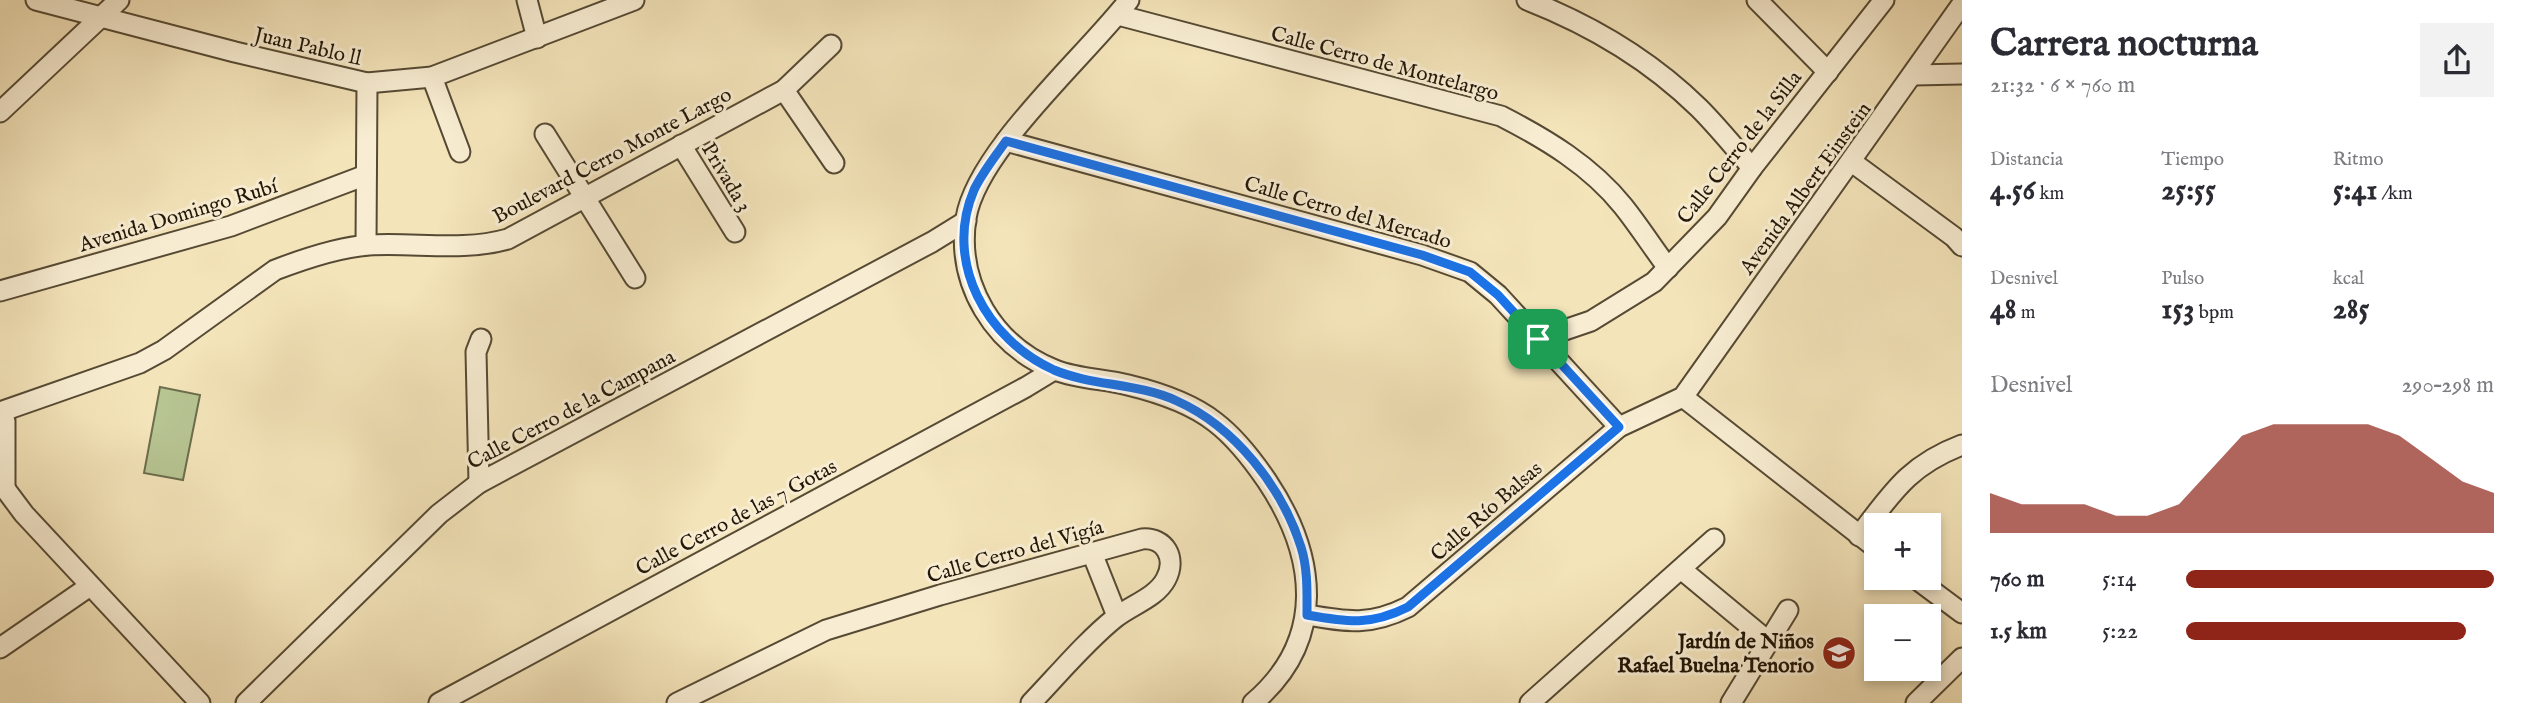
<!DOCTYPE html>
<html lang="es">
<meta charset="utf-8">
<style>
:root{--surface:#fff;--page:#f2f2f3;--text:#2b2b33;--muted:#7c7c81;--accent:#8f2418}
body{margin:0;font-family:"IM FELL English",serif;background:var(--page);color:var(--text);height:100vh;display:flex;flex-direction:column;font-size:26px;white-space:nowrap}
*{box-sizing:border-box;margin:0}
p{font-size:23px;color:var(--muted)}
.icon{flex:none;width:38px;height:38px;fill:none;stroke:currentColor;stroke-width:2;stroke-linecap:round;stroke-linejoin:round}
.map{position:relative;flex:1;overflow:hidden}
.side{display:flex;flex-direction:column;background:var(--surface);width:560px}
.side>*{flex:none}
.controls{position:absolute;left:1864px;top:513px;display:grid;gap:14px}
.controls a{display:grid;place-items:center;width:77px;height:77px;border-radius:0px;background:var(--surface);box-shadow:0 4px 10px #0003;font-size:35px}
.pin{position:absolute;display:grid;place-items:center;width:60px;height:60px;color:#fff;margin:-30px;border-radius:14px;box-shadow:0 4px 10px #0006}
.round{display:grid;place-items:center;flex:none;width:74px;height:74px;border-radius:0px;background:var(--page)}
.summary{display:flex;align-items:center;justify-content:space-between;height:119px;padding:0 28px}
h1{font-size:38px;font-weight:800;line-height:52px}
.metrics{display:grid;grid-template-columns:repeat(3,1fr);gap:10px;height:119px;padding:7px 28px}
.metrics div{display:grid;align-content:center}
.metrics b{font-size:30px;font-weight:800}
.metrics small{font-size:19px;font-weight:400}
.metrics p{font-size:19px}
.chart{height:196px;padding:14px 28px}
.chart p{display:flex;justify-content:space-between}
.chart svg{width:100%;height:126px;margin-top:7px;fill:var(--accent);opacity:.7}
ul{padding:0 28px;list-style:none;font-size:23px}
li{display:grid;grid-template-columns:112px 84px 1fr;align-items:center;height:52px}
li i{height:18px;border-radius:9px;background:var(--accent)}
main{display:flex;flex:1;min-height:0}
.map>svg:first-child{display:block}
.green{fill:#b7c593;stroke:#6c6e4d;stroke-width:2}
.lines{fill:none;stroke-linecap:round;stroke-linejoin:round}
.minor-casing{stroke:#564a34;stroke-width:23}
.minor{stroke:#f8edd2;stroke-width:19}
.route-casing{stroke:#fff;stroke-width:14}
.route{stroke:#1a73e8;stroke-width:9}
.labels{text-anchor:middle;stroke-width:6;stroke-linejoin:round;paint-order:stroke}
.street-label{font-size:21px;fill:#221707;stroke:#f8edd2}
.poi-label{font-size:21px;font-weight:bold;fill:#221707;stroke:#f8edd2;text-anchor:end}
</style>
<main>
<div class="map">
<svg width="1962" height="703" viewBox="0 0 1962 703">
<rect width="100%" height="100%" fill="#f4e4ba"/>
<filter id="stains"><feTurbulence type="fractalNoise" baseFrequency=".00286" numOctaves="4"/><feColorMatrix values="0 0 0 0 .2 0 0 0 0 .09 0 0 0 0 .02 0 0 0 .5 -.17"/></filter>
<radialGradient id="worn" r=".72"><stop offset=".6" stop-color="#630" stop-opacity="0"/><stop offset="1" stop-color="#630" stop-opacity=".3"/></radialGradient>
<path class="green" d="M160 387 200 395 183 480 144 473Z"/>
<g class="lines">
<g class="minor-casing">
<g id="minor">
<path d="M36 0 235 52 367 83 432 77 634 0"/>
<path d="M527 0 537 38"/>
<path d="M1129 0C1085 57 977 151 966 218 956 284 994 346 1055 370 1078 379 1104 379 1128 385 1157 392 1191 403 1215 422 1236 438 1252 459 1267 481 1317 556 1327 640 1253 703"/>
<path d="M1527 0C1591 25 1650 60 1699 108 1718 127 1735 148 1752 168"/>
<path d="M1757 0 1828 72"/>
<path d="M1118 15 1501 116C1546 139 1591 166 1623 206 1639 226 1653 248 1668 268"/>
<path d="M1914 75 1962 74"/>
<path d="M432 77 460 152"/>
<path d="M784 90 834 163"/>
<path d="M0 112 119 0"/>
<path d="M545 134 635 278"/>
<path d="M1006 141 1422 255 1470 272 1498 295 1619 427"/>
<path d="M681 145 735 232"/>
<path d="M1852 162 1954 237 1962 246"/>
<path d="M366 245 367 83"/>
<path d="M0 291 231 226 366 175"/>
<path d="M1538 339 1591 321 1654 282 1717 217 1752 168 1884 0"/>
<path d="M1683 397 1876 548"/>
<path d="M0 412 140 363 164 350 275 270C301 260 341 247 369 245 415 242 462 252 508 239L784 90 831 45"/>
<path d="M5 421V488"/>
<path d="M0 482 24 514 200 703"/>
<path d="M479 483 476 352 481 339"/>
<path d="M1859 536C1892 493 1909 465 1962 445"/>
<path d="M1092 553 1117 616"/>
<path d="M1681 569 1769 642"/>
<path d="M1915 578 1962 613"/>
<path d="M1307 615C1348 622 1370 626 1408 607L1619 427 1683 397 1962 4"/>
<path d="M0 648 90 586"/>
<path d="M246 703 439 514 479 483 932 242 966 221"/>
<path d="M439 703 1026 387 1054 370"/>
<path d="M677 703 826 630 940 595 1142 539C1165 537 1177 558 1166 579 1156 598 1131 605 1115 618 1086 641 1057 676 1031 703"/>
<path d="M1530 703 1714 539"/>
<path d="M1731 703 1788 610"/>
<path d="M1916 703 1962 658"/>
</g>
</g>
<use href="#minor" class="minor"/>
</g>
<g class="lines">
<g class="route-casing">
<path id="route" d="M1006 141 1422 255 1470 272 1498 295 1619 427 1408 607C1370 626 1348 622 1307 615 1307 593 1308 569 1301 547 1282 487 1235 427 1177 401 1138 383 1092 386 1054 370 987 340 943 262 974 190 982 173 995 157 1006 141Z"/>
</g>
<use href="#route" class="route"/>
</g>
<defs>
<g id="school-disc" transform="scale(1.75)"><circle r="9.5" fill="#8f2418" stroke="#f8edd2"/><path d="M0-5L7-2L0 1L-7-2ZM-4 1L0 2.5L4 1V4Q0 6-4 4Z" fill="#fff"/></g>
</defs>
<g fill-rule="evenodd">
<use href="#school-disc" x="1839" y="653"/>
</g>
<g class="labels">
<g class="street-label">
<text transform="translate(308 46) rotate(13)" y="7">Juan Pablo ll</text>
<text transform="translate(1385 63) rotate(15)" y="7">Calle Cerro de Montelargo</text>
<text transform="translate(1739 147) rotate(-52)" y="7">Calle Cerro de la Silla</text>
<text transform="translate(612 155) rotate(-28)" y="7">Boulevard Cerro Monte Largo</text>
<text transform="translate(727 177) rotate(59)" y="7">Privada 3</text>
<text transform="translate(1805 188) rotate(-54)" y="7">Avenida Albert Einstein</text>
<text transform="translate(1348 212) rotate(16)" y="7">Calle Cerro del Mercado</text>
<text transform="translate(178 215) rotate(-17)" y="7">Avenida Domingo Rubí</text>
<text transform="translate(571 409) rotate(-28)" y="7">Calle Cerro de la Campana</text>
<text transform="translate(1486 511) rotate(-41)" y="7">Calle Río Balsas</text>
<text transform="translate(736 517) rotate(-28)" y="7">Calle Cerro de las 7 Gotas</text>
<text transform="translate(1015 551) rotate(-16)" y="7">Calle Cerro del Vigía</text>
</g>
<g class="poi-label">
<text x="1814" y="648">Jardín de Niños<tspan x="1814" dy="24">Rafael Buelna Tenorio</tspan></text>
</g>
</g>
<rect width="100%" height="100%" filter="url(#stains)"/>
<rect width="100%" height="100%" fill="url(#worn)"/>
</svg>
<div class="controls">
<a>+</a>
<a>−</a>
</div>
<div class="pin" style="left:1538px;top:339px;background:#1e9e55"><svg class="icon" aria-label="arrive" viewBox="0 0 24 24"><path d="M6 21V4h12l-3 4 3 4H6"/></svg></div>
</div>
<section class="side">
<div class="summary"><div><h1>Carrera nocturna</h1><p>21:32 · 6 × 760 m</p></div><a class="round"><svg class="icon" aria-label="share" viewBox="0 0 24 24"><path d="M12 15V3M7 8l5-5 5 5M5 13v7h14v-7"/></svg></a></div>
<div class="metrics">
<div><p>Distancia</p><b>4.56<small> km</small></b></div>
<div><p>Tiempo</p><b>25:55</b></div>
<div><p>Ritmo</p><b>5:41<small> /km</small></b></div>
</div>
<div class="metrics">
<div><p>Desnivel</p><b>48<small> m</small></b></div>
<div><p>Pulso</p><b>153<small> bpm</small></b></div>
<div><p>kcal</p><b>285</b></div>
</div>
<div class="chart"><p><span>Desnivel</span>290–298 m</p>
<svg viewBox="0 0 160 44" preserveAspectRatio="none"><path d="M0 44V30L10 34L20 34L30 34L40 38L50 38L60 34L70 22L80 10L90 6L100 6L110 6L120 6L130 10L140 18L150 26L160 30V44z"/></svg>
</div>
<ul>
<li><b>760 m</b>5:14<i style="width:100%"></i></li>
<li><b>1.5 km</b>5:22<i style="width:91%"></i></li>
</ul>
</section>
</main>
